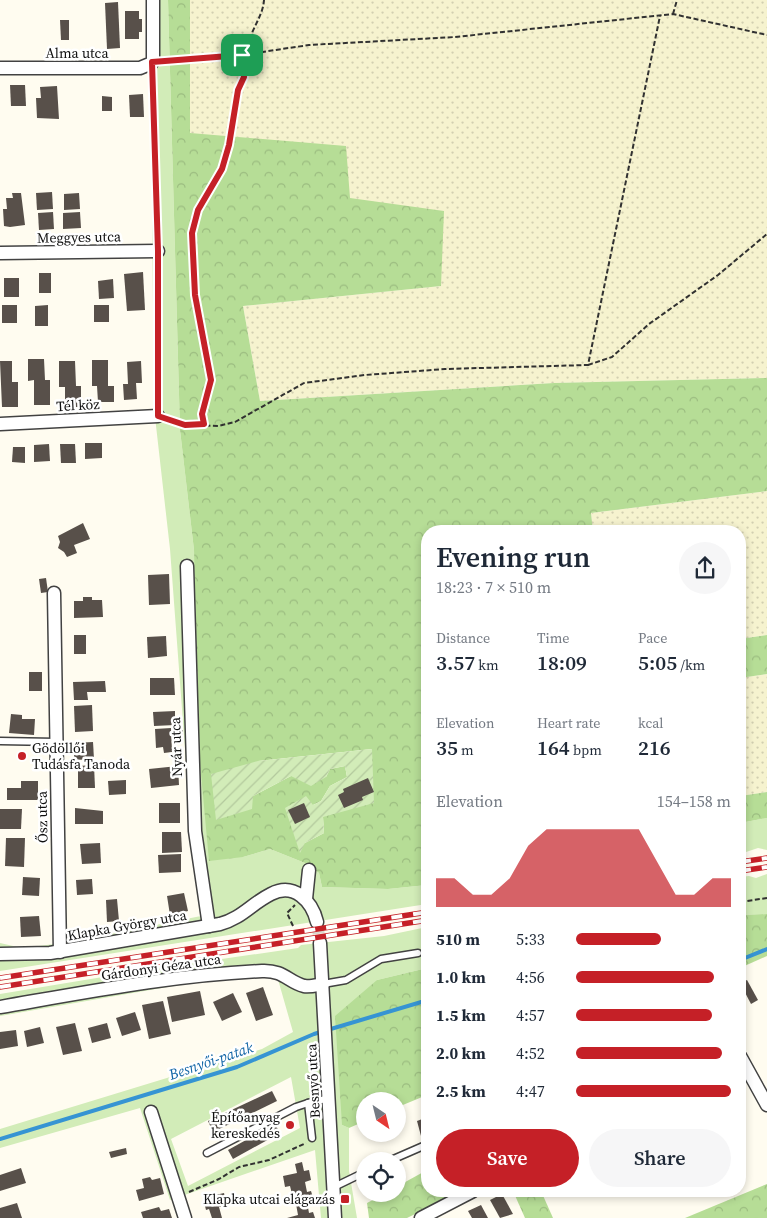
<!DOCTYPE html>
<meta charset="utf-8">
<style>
:root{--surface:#fff;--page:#f6f6f7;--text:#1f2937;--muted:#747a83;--accent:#c52027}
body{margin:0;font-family:"Source Serif 4",serif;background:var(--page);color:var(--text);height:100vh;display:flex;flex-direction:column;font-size:19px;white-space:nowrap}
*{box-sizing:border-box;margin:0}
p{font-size:16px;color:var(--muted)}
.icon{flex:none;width:28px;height:28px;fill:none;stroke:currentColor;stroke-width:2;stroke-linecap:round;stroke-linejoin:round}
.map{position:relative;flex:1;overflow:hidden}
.side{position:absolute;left:421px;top:525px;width:325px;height:672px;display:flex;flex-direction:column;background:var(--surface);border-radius:20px;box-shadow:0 2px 8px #0003}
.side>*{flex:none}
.needle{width:32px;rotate:145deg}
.buttons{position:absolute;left:356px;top:1092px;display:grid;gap:10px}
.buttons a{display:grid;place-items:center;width:50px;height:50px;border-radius:50%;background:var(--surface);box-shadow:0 2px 8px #0003;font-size:25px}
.pin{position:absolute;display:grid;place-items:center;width:42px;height:42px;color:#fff;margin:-21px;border-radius:10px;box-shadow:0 2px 8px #0006}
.round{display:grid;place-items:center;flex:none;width:52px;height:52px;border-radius:26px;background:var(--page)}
.headline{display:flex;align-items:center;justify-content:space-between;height:85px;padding:0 15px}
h1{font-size:28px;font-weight:600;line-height:38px}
.figures{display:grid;grid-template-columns:repeat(3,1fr);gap:8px;height:85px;padding:5px 15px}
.figures div{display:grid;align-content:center}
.figures b{font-size:21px;font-weight:600}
.figures small{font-size:14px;font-weight:400}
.figures p{font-size:14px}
.chart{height:140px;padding:10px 15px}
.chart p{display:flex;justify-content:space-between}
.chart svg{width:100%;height:90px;margin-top:5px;fill:var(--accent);opacity:.7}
.action{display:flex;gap:10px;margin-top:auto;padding:10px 15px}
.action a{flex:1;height:58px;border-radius:30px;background:var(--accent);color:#fff;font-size:20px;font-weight:600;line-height:58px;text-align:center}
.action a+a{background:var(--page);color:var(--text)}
ul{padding:0 15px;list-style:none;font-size:16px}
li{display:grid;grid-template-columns:80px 60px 1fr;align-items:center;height:38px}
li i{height:12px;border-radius:6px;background:var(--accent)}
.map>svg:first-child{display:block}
.farmland{fill:url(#farmland-dots)}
.grass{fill:#d2ecb8;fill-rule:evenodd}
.forest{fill:url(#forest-crowns);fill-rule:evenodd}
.garden{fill:url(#garden-furrows)}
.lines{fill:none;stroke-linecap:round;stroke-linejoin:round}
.stream{stroke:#3694d3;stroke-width:4}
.building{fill:#58504a}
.minor-tunnel{stroke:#dbd8ce;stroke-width:12;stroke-dasharray:12 6;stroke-linecap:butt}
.service-casing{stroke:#424242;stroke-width:9}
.minor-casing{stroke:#424242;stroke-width:15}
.path{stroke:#313131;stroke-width:2;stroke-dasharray:5 2.5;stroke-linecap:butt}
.service{stroke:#fff;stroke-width:6}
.minor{stroke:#fff;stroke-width:12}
.rail-casing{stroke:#c52027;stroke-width:5.5}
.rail{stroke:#fff;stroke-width:4;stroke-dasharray:11;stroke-linecap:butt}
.route-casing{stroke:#fff;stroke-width:10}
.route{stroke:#c52027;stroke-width:6}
.poi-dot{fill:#c52027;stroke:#fff;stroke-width:2}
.labels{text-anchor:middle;stroke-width:5;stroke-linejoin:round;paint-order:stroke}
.street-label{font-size:14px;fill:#0f0f0f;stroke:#fff}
.poi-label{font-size:14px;fill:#0f0f0f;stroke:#fff;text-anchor:end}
.water-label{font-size:15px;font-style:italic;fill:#1265a6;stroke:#fff}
</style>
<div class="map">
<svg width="767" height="1218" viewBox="0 0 767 1218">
<defs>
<pattern id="farmland-dots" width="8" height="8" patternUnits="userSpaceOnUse" patternTransform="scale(1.25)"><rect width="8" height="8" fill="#f6f3cf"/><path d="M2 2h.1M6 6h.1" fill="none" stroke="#d2cfb1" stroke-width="1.8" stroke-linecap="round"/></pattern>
<pattern id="forest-crowns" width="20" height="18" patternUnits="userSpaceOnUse" patternTransform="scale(1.25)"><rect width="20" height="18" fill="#b6dd96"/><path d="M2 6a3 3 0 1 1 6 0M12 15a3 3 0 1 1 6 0" fill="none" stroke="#9bbc80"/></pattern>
<pattern id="garden-furrows" width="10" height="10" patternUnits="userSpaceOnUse" patternTransform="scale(1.25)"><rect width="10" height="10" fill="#d2ecb8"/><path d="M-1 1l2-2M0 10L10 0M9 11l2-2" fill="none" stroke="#b3c99d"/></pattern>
</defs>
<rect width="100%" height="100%" fill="#fffcf0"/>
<g class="farmland">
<path d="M190 0H767V378L554 383 260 401 243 306 441 286 350 198 190 133Z"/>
<path d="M767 491V635L740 639V531H593L591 513Z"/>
<path d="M767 674V792L740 796V678Z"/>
</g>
<g class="grass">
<path d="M150 0H168L180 430 194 550 243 857 270 849 305 863 319 873 322 887 388 889 427 885V904L0 971V943L22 948 71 942 201 916 194 869 170 549 154 408Z"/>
<path d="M767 818V850L758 848 740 854V823Z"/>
<path d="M767 874V914L740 915V877L749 876 756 878Z"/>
<path d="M427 927V968L377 980 342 1125 349 1128V1171L357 1218H321L315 1150 170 1200 140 1108 0 1148V1129L262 1049 293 1032 277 976 202 981 0 1016V994L127 973 154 972 160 968 298 948 301 945 384 936ZM291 1077 300 1128 188 1186 171 1139Z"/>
</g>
<g class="forest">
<path d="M168 0H190V133L346 146 350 198 444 211 441 286 243 306 260 401 554 383 767 378V491L591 513 593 531H428L427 885 388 889 322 887 319 873 305 863 270 849 243 857 209 861 200 763 194 550 180 430ZM372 749 323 817 324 833 305 843 313 805 321 801 330 786 347 777 345 766 330 769 326 777 291 776 253 796 258 761Z"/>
<path d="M767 635V674L740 678V639Z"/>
<path d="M767 792V818L740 823V796Z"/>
<path d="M767 914V956L740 968V915Z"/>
<path d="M427 968V1095L398 1107V1101H365V1121L349 1128 342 1125 335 1016 377 980Z"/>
<path d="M427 1170 428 1191H462L407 1218H369L367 1203 384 1194H398V1186Z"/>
<path d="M767 1184V1218H685Z"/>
<path d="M513 1191H541L553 1218H525Z"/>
</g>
<path class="garden" d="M372 749 374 803 323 817 324 833 305 843 300 853 285 808 306 796 313 805 321 801 330 786 347 777 345 766 330 769 326 777 311 786 291 776 253 796 252 809 216 820 211 774 258 761Z"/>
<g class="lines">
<g class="stream">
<path d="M740 960 767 949"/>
<path d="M0 1139 237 1067 314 1034 428 1000"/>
</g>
</g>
<g class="building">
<path d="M118 2 120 48 107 49 105 3Z"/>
<path d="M125 11H139V19H142V32H139V39H125Z"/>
<path d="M60 20H69V40H61Z"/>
<path d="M10 85H25L26 106H11Z"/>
<path d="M57 86 59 119 37 118 36 98H41L40 87Z"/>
<path d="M143 94 144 117H130L129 95Z"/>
<path d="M102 96 112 97V111H102Z"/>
<path d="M52 192 53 209 37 210 36 193Z"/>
<path d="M12 193H21L25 225 10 227 4 226 3 209H7L6 198H13Z"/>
<path d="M79 193 80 209 64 210V194Z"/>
<path d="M53 212 54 229 39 230 38 213Z"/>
<path d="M80 212 81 228 63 229V213Z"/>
<path d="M143 272 145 310 127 311 124 274Z"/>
<rect x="39" y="273" width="12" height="20"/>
<rect x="4" y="278" width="15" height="19"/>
<path d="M113 279 114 298 99 299 98 281Z"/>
<rect x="2" y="305" width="15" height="18"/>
<path d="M48 305V326H35V306Z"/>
<rect x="94" y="305" width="15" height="17"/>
<path d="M28 359H44L45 380H50V405H34V380L28 381Z"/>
<path d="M92 360H108V386H114V402H98L97 386H92Z"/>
<path d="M0 361H12V382H18V407H2Z"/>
<path d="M59 361H75L76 386H81V407H65V387H59Z"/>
<path d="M141 361 142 383H136L137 399 124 400 123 384H128L127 362Z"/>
<path d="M85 443H102V458L85 459Z"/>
<path d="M49 444 50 461 34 462V445Z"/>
<path d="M60 444H75L76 463H61Z"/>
<path d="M13 447H25V463L12 462Z"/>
<path d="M83 523 90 539 74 545 77 553 67 557 64 552 58 548 60 542 58 536Z"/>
<path d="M169 574 170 604 149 605 148 575Z"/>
<path d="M46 578 48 592 41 593 39 579Z"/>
<path d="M83 597H92V600H102L103 617 74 618V601H83Z"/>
<rect x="74" y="635" width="12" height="19"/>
<path d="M166 636 167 656 148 658 147 637Z"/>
<rect x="29" y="672" width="13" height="19"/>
<path d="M150 678H174L175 695H150Z"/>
<path d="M105 681 106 692H87L88 700H74L73 682Z"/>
<path d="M92 705 93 731 75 732 74 706Z"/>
<path d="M175 711V725L154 726 153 712Z"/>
<path d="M11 714 22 715V719H35L34 735 9 733Z"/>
<path d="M171 728 172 752 164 753 163 747 156 748 155 729Z"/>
<rect x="174" y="730" width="9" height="10"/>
<path d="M93 742 94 759 74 760V743Z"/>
<path d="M94 765 95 788H78V766Z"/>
<path d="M178 766 179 785 151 788 149 769Z"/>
<path d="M368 778 374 792 362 797 363 800 344 808 338 795 344 792 343 789Z"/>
<path d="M126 780V794L109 795 108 781Z"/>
<path d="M21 781H38V800H7V788H21Z"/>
<rect x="159" y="803" width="21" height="20"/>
<path d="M304 803 310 817 295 824 288 810Z"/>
<path d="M75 808 103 811V824H75Z"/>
<path d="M0 809H22L21 829H0Z"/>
<path d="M162 832H181L182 852 162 853Z"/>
<path d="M6 838H25L24 867 5 866Z"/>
<path d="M100 843 101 863 82 864 80 844Z"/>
<path d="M181 854V872L159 873 158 855Z"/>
<path d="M23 877 40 878 39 896 22 895Z"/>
<path d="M92 879 93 894 77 895 76 880Z"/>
<path d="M184 893 188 911 170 915 167 896Z"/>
<path d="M117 899 119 921 107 922 106 900Z"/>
<path d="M39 916 41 936 21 937 20 917Z"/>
<path d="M747 980 758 1000 751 1004 740 983Z"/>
<path d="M263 987 273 1015 256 1021 246 993Z"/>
<path d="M200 991 205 1015 172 1022 167 997Z"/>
<path d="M233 993 242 1012 222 1021 213 1002Z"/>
<path d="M163 1001 171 1034 149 1039 142 1005Z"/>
<path d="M135 1012 141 1030 122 1036 116 1018Z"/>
<path d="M75 1023 82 1051 63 1055 56 1027Z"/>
<path d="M107 1023 111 1038 92 1043 88 1028Z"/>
<path d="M40 1027 44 1043 27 1047 24 1031Z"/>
<path d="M16 1030 18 1046 0 1049V1032Z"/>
<path d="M272 1091 277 1101 213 1132 208 1121Z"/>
<path d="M425 1118 428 1134 421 1136 417 1121Z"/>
<path d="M275 1124 280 1133 233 1159 228 1150Z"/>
<path d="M126 1148 127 1154 111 1158 109 1152Z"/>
<path d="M302 1162 304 1171 309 1170 311 1180 305 1182 307 1192 311 1191 314 1201 307 1202 309 1213 313 1212 315 1218H287L298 1215 296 1204 288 1206 286 1196 292 1194 290 1186 285 1187 283 1176 297 1173 295 1164Z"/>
<path d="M21 1168 26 1183 0 1191V1175Z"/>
<path d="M150 1177 152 1180 160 1178 164 1194 139 1201 136 1190 144 1188 142 1179Z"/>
<path d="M224 1193 227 1205 219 1207 222 1218H212L209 1209 206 1210 203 1198Z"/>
<path d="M502 1194 513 1214 500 1218 490 1200Z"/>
<path d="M17 1203 22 1218H0V1208Z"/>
<path d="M481 1205 488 1218H472L468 1211Z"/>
<path d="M159 1207 161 1211 169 1209 172 1218H143L141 1212Z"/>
</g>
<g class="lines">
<path class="minor-tunnel" d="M317 922 320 943"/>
<g class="service-casing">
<g id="service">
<path d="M0 741 56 742"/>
<path d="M323 984 346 980 381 959 418 953"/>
<path d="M312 1138 308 1103 330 1098"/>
<path d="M207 1153 296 1107 308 1103"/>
<path d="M389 1161 428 1144"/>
<path d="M334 1187 365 1172"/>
</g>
</g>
<g class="minor-casing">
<g id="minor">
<path d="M0 68H140L152 63 153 59V0"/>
<path d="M0 253 158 251"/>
<path d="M0 424 158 416"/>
<path d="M187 566 195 831 209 926"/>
<path d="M54 593 60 952"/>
<path d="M306 899 309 870"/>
<path d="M320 943 335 1218"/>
<path d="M0 954 50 953 220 924C242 918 251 904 271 894 294 882 312 901 317 922"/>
<path d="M0 1007C87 992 174 975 262 971 284 970 288 982 304 986 310 987 317 985 323 984"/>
<path d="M740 1056 767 1105"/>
<path d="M151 1112 185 1218"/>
<path d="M421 1218 473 1191"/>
</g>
</g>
<g class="path">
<path d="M673 14 677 0"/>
<path d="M248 54C246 34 263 19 264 0"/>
<path d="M164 62 242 55 309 45 455 37 673 14 767 35"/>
<path d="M152 75 157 240"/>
<path d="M158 262V405"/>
<path d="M588 365 612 357 649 324 718 275 767 234"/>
<path d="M169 419 185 425 218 426 235 422 304 383 365 375 445 369 588 365 660 16"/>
<path d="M204 424 202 414 211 380 195 295 192 233 199 210 222 169 229 145 239 91 244 77 242 55"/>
<path d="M740 902 767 898"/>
<path d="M293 926 287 913 295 905"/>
<path d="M189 1192 219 1179 239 1167 269 1160 306 1143"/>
</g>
<use href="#service" class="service"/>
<use href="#minor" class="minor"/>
<g class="rail-casing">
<g id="rail">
<path d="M740 862 767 858"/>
<path d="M740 871 767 867"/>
<path d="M0 978 428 912"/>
<path d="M0 987 428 920"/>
</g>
</g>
<use href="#rail" class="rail"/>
</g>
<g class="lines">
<g class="route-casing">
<path id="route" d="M242 55 244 77 238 90 229 145 222 169 198 210 192 233 195 295 211 380 202 414 204 424 185 425 158 416V251L152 62Z"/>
</g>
<use href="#route" class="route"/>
</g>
<g class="poi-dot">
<circle cx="22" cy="756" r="5"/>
<circle cx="290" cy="1125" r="5"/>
<rect x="340" y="1194" width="10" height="10" rx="2.5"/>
</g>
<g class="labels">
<g class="street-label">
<text x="77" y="58">Alma utca</text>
<text transform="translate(79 237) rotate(-1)" y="5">Meggyes utca</text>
<text transform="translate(78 405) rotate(-3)" y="5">Tél köz</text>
<text transform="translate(176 747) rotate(-92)" y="5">Nyár utca</text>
<text transform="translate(42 817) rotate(-91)" y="5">Ősz utca</text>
<text transform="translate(127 925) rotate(-10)" y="5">Klapka György utca</text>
<text transform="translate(161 967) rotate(-8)" y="5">Gárdonyi Géza utca</text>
<text transform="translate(313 1081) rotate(-93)" y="5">Besnyő utca</text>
</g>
<g class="poi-label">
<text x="32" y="753" text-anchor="start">Gödöllői<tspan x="32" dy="16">Tudásfa Tanoda</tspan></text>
<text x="280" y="1122">Építőanyag<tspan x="280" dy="16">kereskedés</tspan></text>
<text x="335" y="1204">Klapka utcai elágazás</text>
</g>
<g class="water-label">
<text transform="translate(211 1061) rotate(-19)" y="5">Besnyői-patak</text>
</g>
</g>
</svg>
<div class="buttons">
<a><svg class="needle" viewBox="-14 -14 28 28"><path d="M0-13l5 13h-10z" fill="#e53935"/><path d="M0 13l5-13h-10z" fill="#747a83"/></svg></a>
<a><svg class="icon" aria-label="locate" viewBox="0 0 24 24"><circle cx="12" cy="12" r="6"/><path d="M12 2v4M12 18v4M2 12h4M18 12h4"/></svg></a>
</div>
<div class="pin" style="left:242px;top:55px;background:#1e9e55"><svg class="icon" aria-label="arrive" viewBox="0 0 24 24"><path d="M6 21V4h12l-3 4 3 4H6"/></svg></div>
<section class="side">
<div class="headline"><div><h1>Evening run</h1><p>18:23 · 7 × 510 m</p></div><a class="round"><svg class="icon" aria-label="share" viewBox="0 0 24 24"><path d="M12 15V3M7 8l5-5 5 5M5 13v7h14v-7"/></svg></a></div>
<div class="figures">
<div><p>Distance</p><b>3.57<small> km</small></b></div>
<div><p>Time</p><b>18:09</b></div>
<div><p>Pace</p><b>5:05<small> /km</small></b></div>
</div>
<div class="figures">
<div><p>Elevation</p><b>35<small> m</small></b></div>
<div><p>Heart rate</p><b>164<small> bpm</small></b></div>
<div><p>kcal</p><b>216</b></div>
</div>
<div class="chart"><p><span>Elevation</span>154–158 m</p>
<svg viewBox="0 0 160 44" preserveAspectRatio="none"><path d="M0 44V30L10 30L20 38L30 38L40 30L50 14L60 6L70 6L80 6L90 6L100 6L110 6L120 22L130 38L140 38L150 30L160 30V44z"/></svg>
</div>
<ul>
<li><b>510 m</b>5:33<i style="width:55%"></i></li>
<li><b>1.0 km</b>4:56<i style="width:89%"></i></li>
<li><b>1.5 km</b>4:57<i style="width:88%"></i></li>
<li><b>2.0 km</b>4:52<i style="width:94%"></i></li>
<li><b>2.5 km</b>4:47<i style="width:100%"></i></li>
</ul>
<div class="action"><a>Save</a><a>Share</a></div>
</section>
</div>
